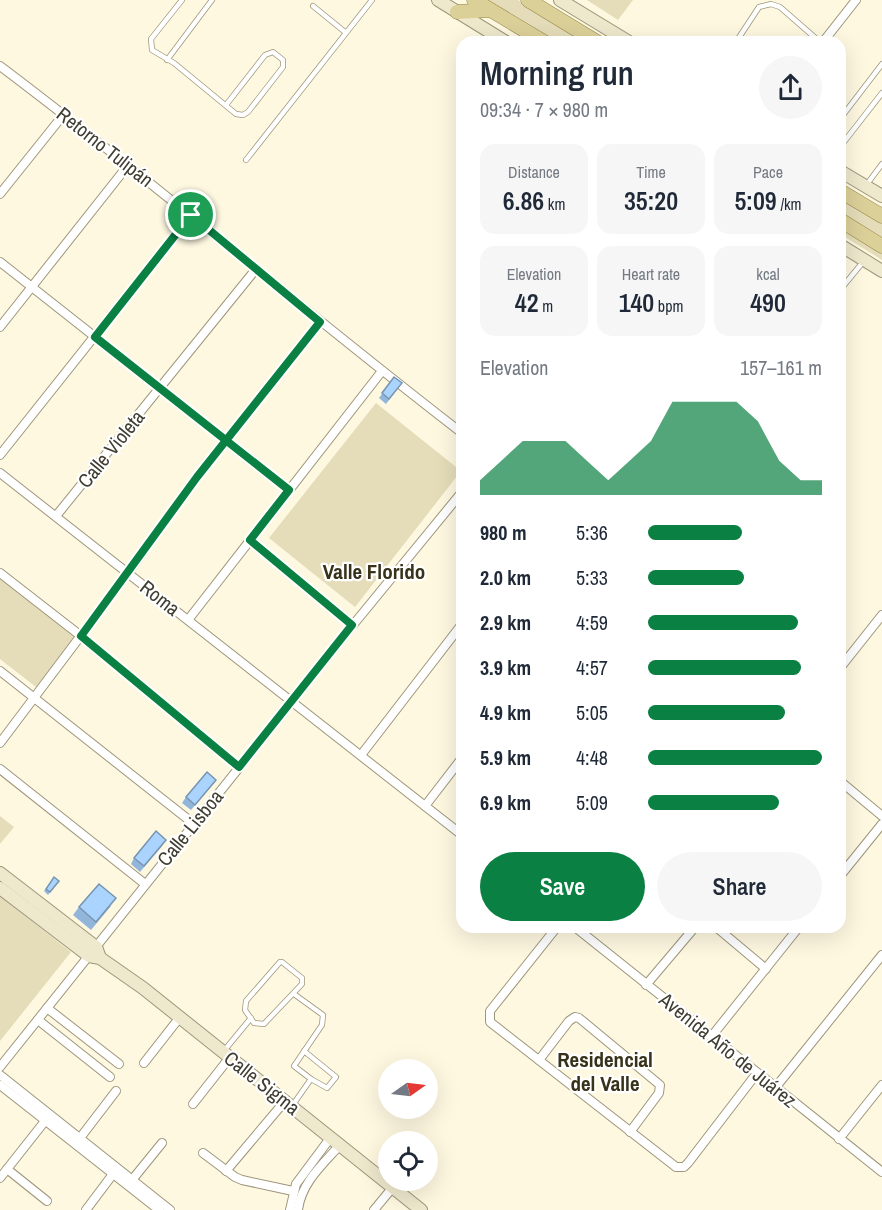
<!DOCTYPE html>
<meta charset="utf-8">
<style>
:root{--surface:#fff;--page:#f6f6f7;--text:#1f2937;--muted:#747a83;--accent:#0b8043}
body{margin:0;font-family:"Archivo Narrow",sans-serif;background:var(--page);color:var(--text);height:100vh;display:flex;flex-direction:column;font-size:22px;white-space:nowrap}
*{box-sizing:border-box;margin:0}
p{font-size:20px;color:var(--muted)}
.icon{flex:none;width:33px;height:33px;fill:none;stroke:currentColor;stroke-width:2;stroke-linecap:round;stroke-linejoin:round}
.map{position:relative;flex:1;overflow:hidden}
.sheet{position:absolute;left:456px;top:36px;width:390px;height:897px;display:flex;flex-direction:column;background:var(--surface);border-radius:18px;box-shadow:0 6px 24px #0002}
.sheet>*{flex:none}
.needle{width:39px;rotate:76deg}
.buttons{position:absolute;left:378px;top:1059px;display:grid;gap:12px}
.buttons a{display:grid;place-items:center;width:60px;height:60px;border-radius:50%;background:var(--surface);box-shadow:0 6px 24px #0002;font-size:30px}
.pin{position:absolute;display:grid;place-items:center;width:51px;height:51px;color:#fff;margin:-26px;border:3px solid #fff;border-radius:50%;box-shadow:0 2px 6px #0007}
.round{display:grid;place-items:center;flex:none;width:63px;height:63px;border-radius:32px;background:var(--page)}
.headline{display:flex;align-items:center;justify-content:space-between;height:102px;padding:0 24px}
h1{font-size:33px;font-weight:600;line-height:45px}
.stats{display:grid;grid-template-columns:repeat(3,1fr);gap:9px;height:102px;padding:6px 24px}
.stats div{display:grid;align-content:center;border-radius:15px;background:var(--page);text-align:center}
.stats b{font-size:26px;font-weight:600}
.stats small{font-size:16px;font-weight:400}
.stats p{font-size:16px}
.chart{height:168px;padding:12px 24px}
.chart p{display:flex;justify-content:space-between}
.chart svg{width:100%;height:108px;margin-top:6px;fill:var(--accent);opacity:.7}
.action{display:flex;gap:12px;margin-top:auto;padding:12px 24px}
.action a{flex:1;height:69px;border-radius:36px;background:var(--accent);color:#fff;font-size:24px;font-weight:600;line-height:69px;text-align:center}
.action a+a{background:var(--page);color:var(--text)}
ul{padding:0 24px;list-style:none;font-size:20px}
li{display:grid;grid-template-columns:96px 72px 1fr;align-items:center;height:45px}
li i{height:15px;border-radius:8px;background:var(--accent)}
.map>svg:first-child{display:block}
.green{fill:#e5ddb9}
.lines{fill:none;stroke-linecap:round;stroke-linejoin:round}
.lane-casing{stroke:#9d967b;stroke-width:6}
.street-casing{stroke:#9d967b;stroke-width:10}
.secondary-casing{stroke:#9d967b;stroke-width:14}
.primary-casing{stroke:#968848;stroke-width:15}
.lane{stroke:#fff;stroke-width:4.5}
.street{stroke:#fff;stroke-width:8}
.secondary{stroke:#eee8cc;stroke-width:12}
.primary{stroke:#dcd099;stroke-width:14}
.wall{fill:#92b6da}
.building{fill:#aad4fd;stroke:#7794b1;stroke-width:1.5}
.route-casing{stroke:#fff;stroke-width:12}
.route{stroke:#0b8043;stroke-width:8}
.labels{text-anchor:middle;stroke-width:4.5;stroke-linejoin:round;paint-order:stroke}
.street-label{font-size:20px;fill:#403d31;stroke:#fff}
.neighbourhood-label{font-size:21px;font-weight:bold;fill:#373219;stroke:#fff}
</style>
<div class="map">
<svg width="882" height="1210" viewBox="0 0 882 1210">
<rect width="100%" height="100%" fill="#fef8e1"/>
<g class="green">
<path d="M487 0H518L587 42H555Z"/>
<path d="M587 0H633L618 20Z"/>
<path d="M840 199 882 220V238L840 213Z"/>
<path d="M840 224 882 250V260L840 234Z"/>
<path d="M376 403 461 471 355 607 269 538Z"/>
<path d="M0 576 76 637 36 687 0 659Z"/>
<path d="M0 816 14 827 0 844Z"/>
<path d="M0 896 71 952 0 1041Z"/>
</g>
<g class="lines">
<g class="lane-casing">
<g id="lane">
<path d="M182 0 151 39 152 50 174 63 236 114 243 115 248 112 283 67V60L273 52 265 55 226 105"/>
<path d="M313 6 345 32"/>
<path d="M736 42 759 7 771 4 780 7 820 42"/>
<path d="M167 60 212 0"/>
<path d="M840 119 882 64"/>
<path d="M840 147 882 93"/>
<path d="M246 160 372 0"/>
<path d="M867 184 882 164"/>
<path d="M840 290 863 262"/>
<path d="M280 962H282L302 978V984L264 1024 254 1023 245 1010 246 1001Z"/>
<path d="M294 994 323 1015 322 1025 294 1066 311 1079"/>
<path d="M223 1052 251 1018"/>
<path d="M292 1106 311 1079 327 1088 336 1077 304 1051"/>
</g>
</g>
<g class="street-casing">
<g id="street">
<path d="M823 42 856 0"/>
<path d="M0 66C157 184 306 313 462 433"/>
<path d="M0 194 64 114"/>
<path d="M0 262 289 490"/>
<path d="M0 327 129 164"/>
<path d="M0 455 191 215"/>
<path d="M0 473 462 835"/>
<path d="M56 516 256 269"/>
<path d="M250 540 353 625"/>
<path d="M0 573 81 636 239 767"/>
<path d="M188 620 382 371"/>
<path d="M840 668 882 615"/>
<path d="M0 671 194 824"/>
<path d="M0 743 128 573 197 477 320 322"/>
<path d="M361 755 462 624"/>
<path d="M0 769 145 884"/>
<path d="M840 781 882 816"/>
<path d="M425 806 462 758"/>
<path d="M840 876 882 824"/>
<path d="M557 927 490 1011V1022L676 1167H684L688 1163 757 1073"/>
<path d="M575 927 882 1172"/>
<path d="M716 927 766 969"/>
<path d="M646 985 695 927"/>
<path d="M47 1008 119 1064"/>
<path d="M38 1020 110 1077"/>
<path d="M711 1037 799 927"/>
<path d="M539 1060 569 1021 575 1017 579 1018 660 1085 659 1093 630 1132"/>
<path d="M144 1063 180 1017"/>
<path d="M0 1067 353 625 462 492"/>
<path d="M0 1075 170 1210"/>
<path d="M0 1085 159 1210"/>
<path d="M775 1088 882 955"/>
<path d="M193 1104 230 1057"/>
<path d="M80 1138 116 1091"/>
<path d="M839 1139 882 1085"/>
<path d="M203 1153 235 1177 242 1180 293 1191"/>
<path d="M7 1169 47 1201"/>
<path d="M226 1171 285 1101"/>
<path d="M0 1178 45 1121"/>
<path d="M132 1180 162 1143"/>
<path d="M86 1210 113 1174"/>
<path d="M290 1210 296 1184 331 1137"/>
<path d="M298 1210C301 1183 323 1164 340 1145"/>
<path d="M374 1210 393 1187"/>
</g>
</g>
<g class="secondary-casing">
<g id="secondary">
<path d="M438 0 506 42"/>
<path d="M560 0 629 42"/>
<path d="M840 171 882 196"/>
<path d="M840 245 882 271"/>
<path d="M0 873 96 947 100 958"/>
<path d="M0 888 89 956 100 958 143 988 421 1210"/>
</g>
</g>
<g class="primary-casing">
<g id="primary">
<path d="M474 0 544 42"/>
<path d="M528 0 597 42"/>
<path d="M457 12 490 10"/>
<path d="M840 191 882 216"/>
<path d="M840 220 882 246"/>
</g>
</g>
<use href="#lane" class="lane"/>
<use href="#street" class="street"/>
<use href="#secondary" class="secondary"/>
<use href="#primary" class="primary"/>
</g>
<g class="wall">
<path d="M394 377 402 383 386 404 379 398Z"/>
<path d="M216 780 191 810 182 803 186 797Z"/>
<path d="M163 845 140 872 131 864 134 858Z"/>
<path d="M54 877 59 881 48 895 44 891Z"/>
<path d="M111 906 91 930 73 915 79 907Z"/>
</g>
<g class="building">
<path d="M394 377 402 383 389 399 382 393Z"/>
<path d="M207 772 216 780 195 805 186 797Z"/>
<path d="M156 831 166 840 144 866 134 858Z"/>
<path d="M54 877 59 881 50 892 46 889Z"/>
<path d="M99 884 116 898 96 922 79 907Z"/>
</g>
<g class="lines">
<g class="route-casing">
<path id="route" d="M191 215 320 322 197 477 81 636 239 767 352 625 250 540 289 490C224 439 159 388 95 337L191 215"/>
</g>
<use href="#route" class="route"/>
</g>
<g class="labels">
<g class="street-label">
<text transform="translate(105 147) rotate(38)" y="7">Retorno Tulipán</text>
<text transform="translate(111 449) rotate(-51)" y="7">Calle Violeta</text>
<text transform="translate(160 598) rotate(38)" y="7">Roma</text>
<text transform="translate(190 828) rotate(-51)" y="7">Calle Lisboa</text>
<text transform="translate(728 1050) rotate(39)" y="7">Avenida Año de Juárez</text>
<text transform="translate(262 1083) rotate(38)" y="7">Calle Sigma</text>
</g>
<g class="neighbourhood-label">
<text x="374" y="579">Valle Florido</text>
<text x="605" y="1067">Residencial<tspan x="605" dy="24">del Valle</tspan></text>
</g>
</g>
</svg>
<div class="buttons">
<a><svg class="needle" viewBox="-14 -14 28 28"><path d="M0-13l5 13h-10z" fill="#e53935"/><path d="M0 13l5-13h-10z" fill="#747a83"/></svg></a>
<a><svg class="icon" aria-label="locate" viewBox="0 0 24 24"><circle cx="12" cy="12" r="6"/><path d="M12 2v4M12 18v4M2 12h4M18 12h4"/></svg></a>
</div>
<div class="pin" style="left:191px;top:215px;background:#1e9e55"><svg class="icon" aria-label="arrive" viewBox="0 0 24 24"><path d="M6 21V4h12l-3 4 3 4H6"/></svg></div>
<section class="sheet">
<div class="headline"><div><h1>Morning run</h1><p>09:34 · 7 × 980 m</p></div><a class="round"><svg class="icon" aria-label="share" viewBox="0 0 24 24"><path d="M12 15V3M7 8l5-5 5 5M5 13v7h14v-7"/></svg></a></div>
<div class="stats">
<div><p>Distance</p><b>6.86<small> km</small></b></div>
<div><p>Time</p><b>35:20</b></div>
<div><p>Pace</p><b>5:09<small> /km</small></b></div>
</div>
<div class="stats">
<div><p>Elevation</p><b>42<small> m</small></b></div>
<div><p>Heart rate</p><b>140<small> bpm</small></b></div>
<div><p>kcal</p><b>490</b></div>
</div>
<div class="chart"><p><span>Elevation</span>157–161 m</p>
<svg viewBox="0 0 160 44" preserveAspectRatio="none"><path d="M0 44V38L10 30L20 22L30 22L40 22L50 30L60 38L70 30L80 22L90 6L100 6L110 6L120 6L130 14L140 30L150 38L160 38V44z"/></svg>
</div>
<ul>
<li><b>980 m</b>5:36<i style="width:54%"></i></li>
<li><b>2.0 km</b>5:33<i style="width:55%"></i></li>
<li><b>2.9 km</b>4:59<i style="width:86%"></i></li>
<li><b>3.9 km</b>4:57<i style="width:88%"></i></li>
<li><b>4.9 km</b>5:05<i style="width:79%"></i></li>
<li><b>5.9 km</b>4:48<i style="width:100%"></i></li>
<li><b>6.9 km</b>5:09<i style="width:75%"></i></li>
</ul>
<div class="action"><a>Save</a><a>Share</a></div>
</section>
</div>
